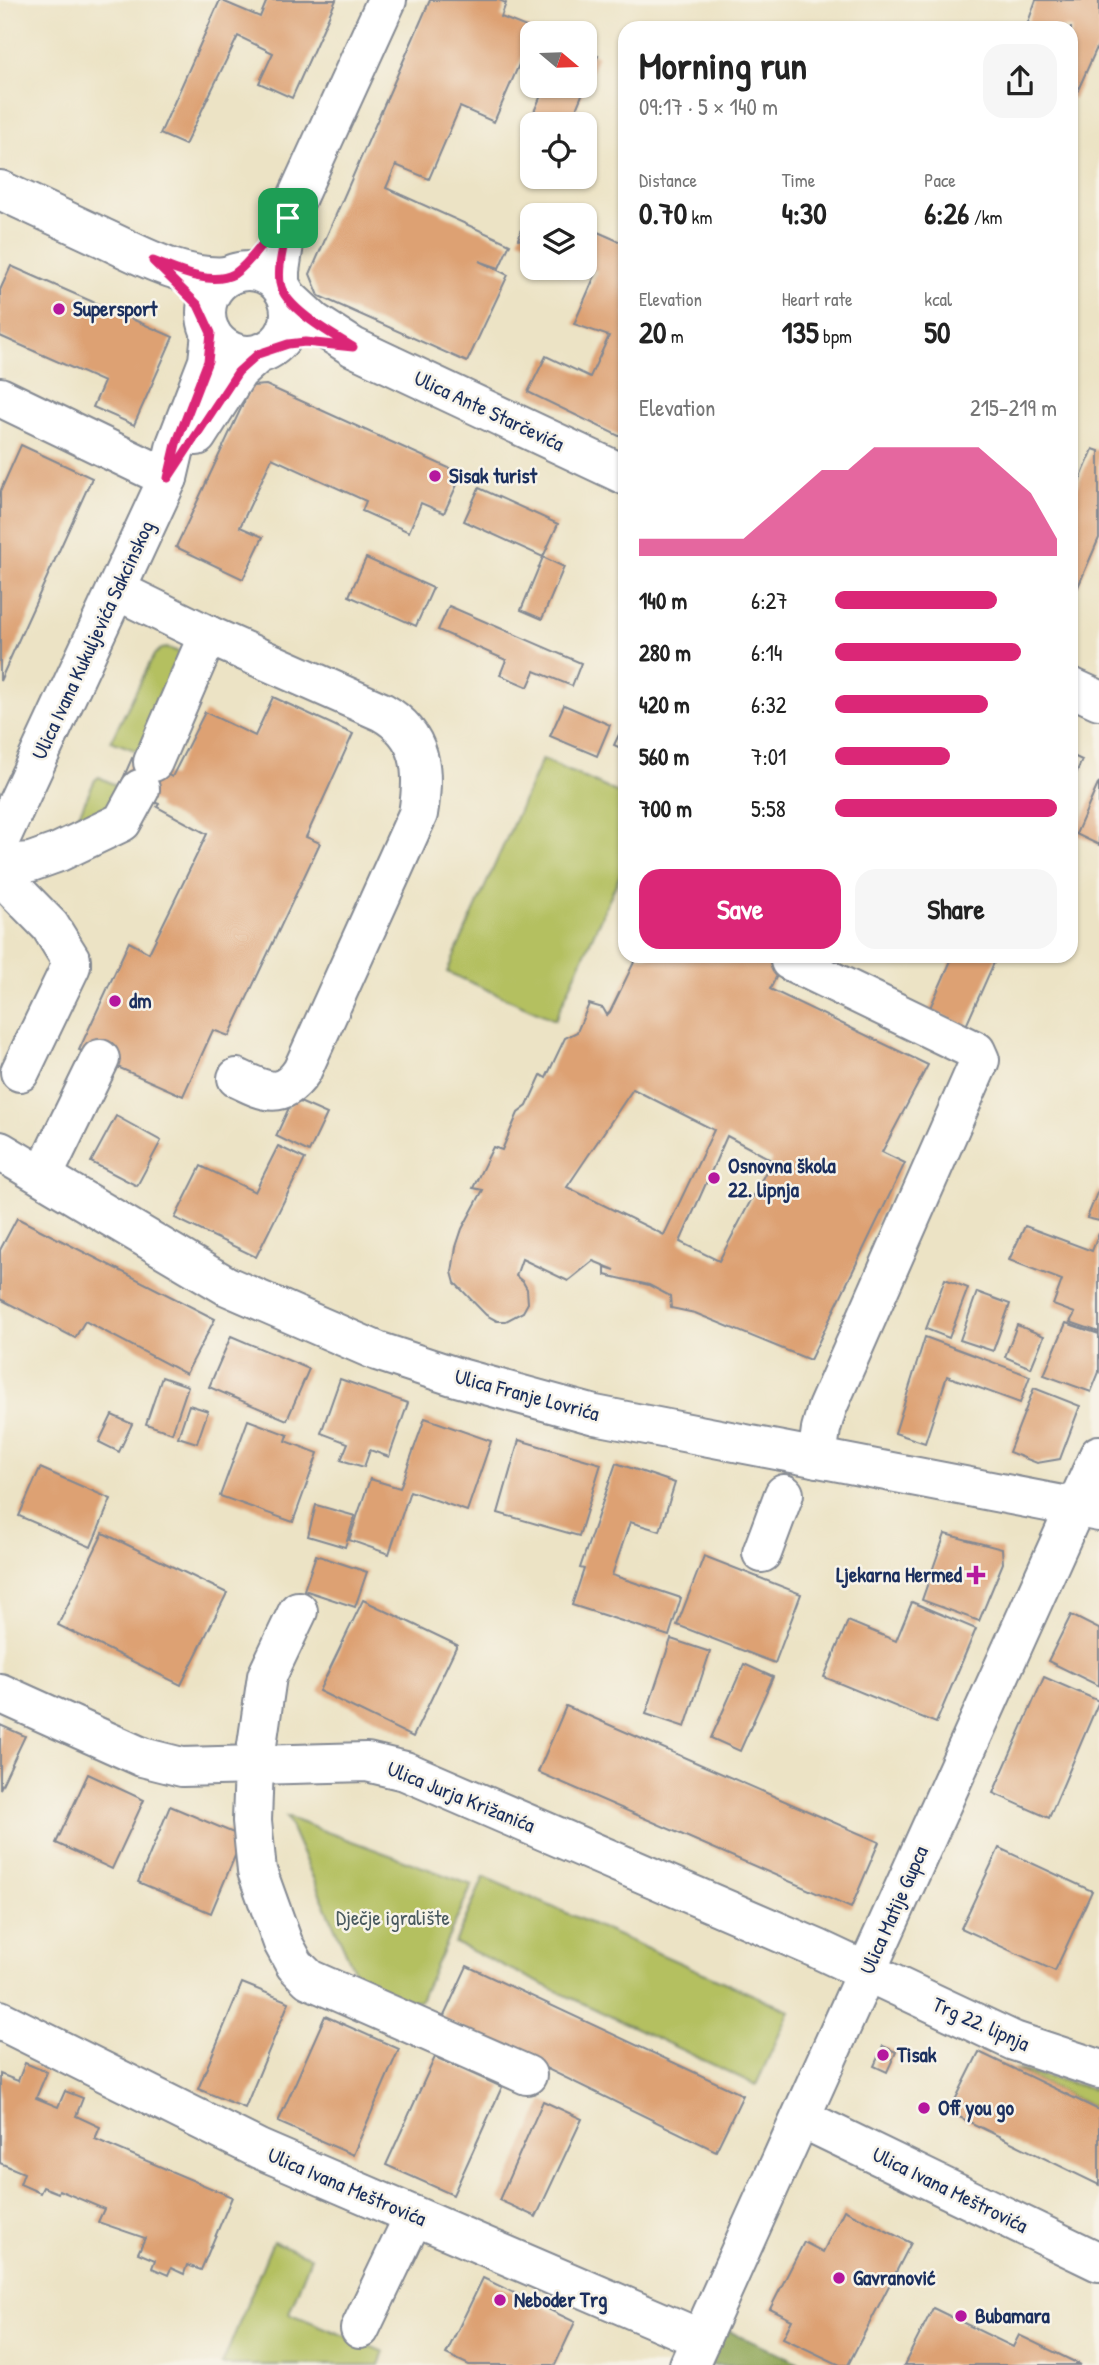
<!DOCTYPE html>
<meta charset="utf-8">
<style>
:root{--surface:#fff;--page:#f6f6f6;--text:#222;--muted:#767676;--accent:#db2777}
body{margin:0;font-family:"Patrick Hand",sans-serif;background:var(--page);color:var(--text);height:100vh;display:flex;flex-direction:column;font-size:26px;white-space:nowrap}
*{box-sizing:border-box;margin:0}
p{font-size:23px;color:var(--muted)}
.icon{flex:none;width:38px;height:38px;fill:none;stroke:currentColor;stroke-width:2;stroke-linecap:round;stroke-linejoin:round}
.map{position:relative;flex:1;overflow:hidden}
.drawer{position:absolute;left:618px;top:21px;width:460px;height:942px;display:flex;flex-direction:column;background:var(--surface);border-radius:21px;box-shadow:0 2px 5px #0004}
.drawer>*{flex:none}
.needle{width:46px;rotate:109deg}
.fabs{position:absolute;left:520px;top:21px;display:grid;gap:14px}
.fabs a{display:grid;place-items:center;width:77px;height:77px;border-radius:14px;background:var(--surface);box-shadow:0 2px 5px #0004;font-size:35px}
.pin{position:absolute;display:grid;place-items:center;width:60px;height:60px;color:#fff;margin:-30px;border-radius:14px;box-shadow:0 4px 10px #0006}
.round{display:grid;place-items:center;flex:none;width:74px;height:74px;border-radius:21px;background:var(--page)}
.headline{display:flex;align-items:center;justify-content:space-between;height:119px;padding:0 21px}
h1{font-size:38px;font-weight:700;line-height:52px}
.figures{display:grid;grid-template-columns:repeat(3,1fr);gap:10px;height:119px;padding:7px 21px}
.figures div{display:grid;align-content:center}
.figures b{font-size:30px;font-weight:700}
.figures small{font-size:19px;font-weight:400}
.figures p{font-size:19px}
.chart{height:196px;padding:14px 21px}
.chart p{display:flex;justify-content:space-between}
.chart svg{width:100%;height:126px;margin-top:7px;fill:var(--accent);opacity:.7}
.action{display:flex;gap:14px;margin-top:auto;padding:14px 21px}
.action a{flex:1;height:80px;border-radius:21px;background:var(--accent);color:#fff;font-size:28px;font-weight:700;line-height:80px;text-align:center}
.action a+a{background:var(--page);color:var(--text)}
ul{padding:0 21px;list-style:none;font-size:23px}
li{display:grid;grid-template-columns:112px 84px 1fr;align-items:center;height:52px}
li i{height:18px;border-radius:9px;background:var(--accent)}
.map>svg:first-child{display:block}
.green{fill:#b4c061;stroke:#687860;stroke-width:2}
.forest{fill:#8fa657;stroke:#556a5a;stroke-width:2}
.building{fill:#dda173;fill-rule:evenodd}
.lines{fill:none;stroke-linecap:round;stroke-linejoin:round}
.minor-casing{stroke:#848992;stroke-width:42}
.minor{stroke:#fff;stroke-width:38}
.route-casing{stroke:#fff;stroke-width:14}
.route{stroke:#db2777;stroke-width:9}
.poi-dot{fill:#b5179e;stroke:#f7f3e8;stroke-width:2.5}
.labels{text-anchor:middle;stroke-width:5;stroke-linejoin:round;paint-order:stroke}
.poi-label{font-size:21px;font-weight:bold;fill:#1b2f5e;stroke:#f7f3e8;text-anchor:start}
.street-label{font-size:21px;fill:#1b2f5e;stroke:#f7f3e8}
.park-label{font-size:21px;fill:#495a5f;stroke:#f7f3e8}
</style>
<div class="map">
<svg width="1099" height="2365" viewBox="0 0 1099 2365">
<rect width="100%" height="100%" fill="#f7f3e8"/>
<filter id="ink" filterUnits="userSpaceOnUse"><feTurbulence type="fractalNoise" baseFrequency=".0143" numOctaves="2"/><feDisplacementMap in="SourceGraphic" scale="14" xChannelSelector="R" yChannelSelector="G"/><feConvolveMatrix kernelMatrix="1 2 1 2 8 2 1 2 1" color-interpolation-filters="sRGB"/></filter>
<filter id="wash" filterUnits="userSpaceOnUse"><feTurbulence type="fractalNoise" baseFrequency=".00686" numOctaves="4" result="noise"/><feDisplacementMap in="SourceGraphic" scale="28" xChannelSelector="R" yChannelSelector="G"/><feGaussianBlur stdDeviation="1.57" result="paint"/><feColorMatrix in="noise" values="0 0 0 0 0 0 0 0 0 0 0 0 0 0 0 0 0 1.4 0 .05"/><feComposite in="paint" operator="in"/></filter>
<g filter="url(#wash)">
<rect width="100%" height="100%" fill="#ece3c5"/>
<g class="green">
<path d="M167 648 182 653 150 756 111 741 154 655 161 649Z"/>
<path d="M542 759 625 796V864L555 1020 447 972Z"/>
<path d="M99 777 131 793 66 842 95 780Z"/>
<path d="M286 1817 472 1885 420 2000 368 2002Z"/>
<path d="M484 1877 790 2011 756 2085 455 1943Z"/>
<path d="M1015 2069 1099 2090V2110Z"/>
<path d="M273 2241 311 2257 289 2313 384 2352 379 2365H222Z"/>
</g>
<path class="forest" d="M722 2328 804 2365H704Z"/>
<g id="blocks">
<g class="building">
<path d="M220 0 260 17 267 0H336L292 98 259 83 273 53 238 36 185 145 160 134Z"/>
<path d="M430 0H499L506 3 501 17 534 30 494 122 460 107 429 179 396 165 386 188 510 244 499 268 479 261 508 275 467 362 319 296 310 274Z"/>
<path d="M1036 0H1099V43L1074 99 1071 98V28H1026Z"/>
<path d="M584 50 598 56 570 124H532V138L524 135 545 86H584Z"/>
<path d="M532 205 556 215H532V244L518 239Z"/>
<path d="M584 226 625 244V439L528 392 546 356 590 377 609 336 574 324 597 271 584 266Z"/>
<path d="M11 266 173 337 134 425 93 407 104 382 0 336V290Z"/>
<path d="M266 385 462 474 444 513 421 503 409 532 362 511 366 501 272 458 240 527 263 537 243 579 176 547 250 389 253 386Z"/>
<path d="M21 445 92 478 0 681V492Z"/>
<path d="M1093 449 1099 451V538L1071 603V501Z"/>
<path d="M479 488 558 524 543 557 464 521Z"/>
<path d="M543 557 564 567 542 619 521 610Z"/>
<path d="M366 558 433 588 416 626 349 596Z"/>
<path d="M449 606 581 663 572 686 535 671 528 687 500 675 506 660 438 630Z"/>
<path d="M273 697 353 734 306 837 320 843 229 1036 213 1030 183 1096 79 1050 129 942 149 953 207 834 157 807 159 804 119 788 132 758 172 777 205 712 255 736Z"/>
<path d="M564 705 610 725 597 756 550 736Z"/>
<path d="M625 722V750L614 745Z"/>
<path d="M1071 755 1082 760 1071 785Z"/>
<path d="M1099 782V845L1076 834Z"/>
<path d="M637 956H787L770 989 928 1065 882 1152 905 1163 810 1360 695 1313 671 1308 670 1296 649 1285 605 1275V1267L615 1270 593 1261 568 1281 522 1259 516 1276 523 1282 527 1289 528 1303 523 1312 506 1321H497L486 1315 455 1283 452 1272 456 1247 462 1229 483 1190 473 1188 493 1147 502 1150 518 1113 527 1106 541 1075 546 1078 565 1038 577 1032 589 1004 603 1008 607 1015 610 1012ZM633 1089 714 1130 664 1235 567 1187ZM727 1136 772 1160 719 1261 680 1242Z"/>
<path d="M953 956H997L966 1026 929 1010Z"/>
<path d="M293 1099 327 1114 309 1152 276 1136Z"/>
<path d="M116 1116 161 1141 137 1186 91 1162Z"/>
<path d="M278 1146 305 1159 256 1257 175 1218 201 1166 255 1192Z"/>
<path d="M1099 1188V1221L1087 1218Z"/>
<path d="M17 1218 215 1319 186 1374 85 1321 75 1338 0 1299V1250Z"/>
<path d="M1025 1226 1092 1251 1099 1233V1332L1070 1322 1075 1313 1053 1305 1062 1280 1009 1260Z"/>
<path d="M945 1279 968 1288 949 1338 926 1329Z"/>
<path d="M977 1292 1010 1304 993 1351 960 1340Z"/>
<path d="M1066 1323 1099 1334V1372L1091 1392 1044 1375Z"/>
<path d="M1017 1325 1044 1336 1031 1368 1005 1357Z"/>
<path d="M231 1336 309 1369 287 1420 209 1387Z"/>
<path d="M925 1337 1030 1376 1020 1403 947 1376 925 1443 895 1433Z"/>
<path d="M162 1377 188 1386 172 1433 146 1424Z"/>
<path d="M340 1379 408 1403 389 1457 370 1450 364 1467 341 1460 348 1443 321 1433Z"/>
<path d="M1034 1388 1080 1406 1060 1459 1037 1463 1009 1452Z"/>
<path d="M189 1405 208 1411 197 1443 178 1437Z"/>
<path d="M112 1415 132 1424 119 1452 99 1442Z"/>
<path d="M425 1418 491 1441 467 1511 410 1491 389 1554 349 1540 370 1479 400 1488Z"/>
<path d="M248 1420 288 1435 286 1441 318 1453 293 1522 220 1496Z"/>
<path d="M519 1440 601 1464 579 1536 498 1513Z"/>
<path d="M616 1463 675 1483 660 1531 630 1522 612 1575 681 1598 669 1636 572 1605 584 1569 580 1568Z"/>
<path d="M40 1468 111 1499 91 1547 19 1516Z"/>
<path d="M316 1505 355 1516 345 1547 308 1536Z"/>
<path d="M103 1533 227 1593 181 1685 58 1625Z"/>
<path d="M945 1534 1002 1549 1003 1563 979 1621 922 1600Z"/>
<path d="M316 1555 367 1572 355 1607 304 1590Z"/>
<path d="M704 1556 801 1594 775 1663 677 1625Z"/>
<path d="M363 1600 457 1645 413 1737 319 1691Z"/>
<path d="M912 1602 976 1629 936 1723 824 1677 848 1621 896 1641Z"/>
<path d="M1071 1615 1099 1629V1686L1048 1661Z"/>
<path d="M671 1639 710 1652 685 1727 646 1714Z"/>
<path d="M744 1664 773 1677 740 1751 711 1738Z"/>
<path d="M1044 1677 1099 1701 1049 1818 993 1793Z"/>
<path d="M566 1706 879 1842 851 1908 538 1772Z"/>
<path d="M0 1725 25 1736 0 1789Z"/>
<path d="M88 1774 144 1800 112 1869 56 1843Z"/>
<path d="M170 1806 243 1837 211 1913 138 1882Z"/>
<path d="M999 1848 1092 1891 1055 1971 961 1928Z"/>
<path d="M467 1966 743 2095 716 2151 443 2018Z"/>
<path d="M242 1983 289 2002 245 2108 198 2089Z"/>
<path d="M325 2016 399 2049 353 2155 278 2122Z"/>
<path d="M883 2046 896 2052 887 2072 874 2066Z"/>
<path d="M979 2052 1099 2110V2185L949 2112Z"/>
<path d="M435 2057 502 2087 453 2195 386 2165Z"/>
<path d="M25 2063 47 2072 36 2098 58 2107 65 2091 83 2098 76 2116 100 2127 95 2139 232 2197 201 2270 187 2265 184 2274 171 2268 168 2275 152 2268 155 2260 138 2253 145 2238 98 2222 104 2209 59 2190 58 2193 43 2187 40 2193 20 2184 24 2173 0 2163V2074L18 2081Z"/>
<path d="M543 2101 582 2119 536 2217 499 2200Z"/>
<path d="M844 2210 911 2243 848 2365H840L783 2338 792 2320 770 2309 804 2242 823 2252Z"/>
<path d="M483 2278 575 2322 555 2365H469L446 2354Z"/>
<path d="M933 2308 1013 2347 1019 2335 1081 2365H904Z"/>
</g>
</g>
</g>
<g filter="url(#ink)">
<use href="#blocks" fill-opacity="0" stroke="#848992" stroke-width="2"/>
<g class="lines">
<g class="minor-casing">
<g id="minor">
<path d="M0 190C33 205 66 221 99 236 140 255 182 280 228 276"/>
<circle cx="248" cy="313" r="42"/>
<path d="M280 286V271L288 217 387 0"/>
<path d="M287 297 314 322 353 347 625 475"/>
<path d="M0 397 168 478"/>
<path d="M197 436 238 372 258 354"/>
<path d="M116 590 208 635 382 712C423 735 425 771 418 814L302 1071C282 1101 264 1091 237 1078"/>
<path d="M1071 687 1099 700"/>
<path d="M153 762 208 635"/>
<path d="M0 840 168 478 176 444 208 361 211 333"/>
<path d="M0 864 31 862 59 852 122 822 140 789"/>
<path d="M0 875 50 926 71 960V966L20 1072"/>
<path d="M790 961 976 1051 980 1060 827 1408 821 1429 817 1458"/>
<path d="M0 1151 227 1286 377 1351 453 1376 595 1415 1099 1512"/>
<path d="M43 1176 100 1059"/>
<path d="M762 1553 784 1494"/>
<path d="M298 1611 267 1676 254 1766 252 1821 257 1871 283 1943 295 1965 309 1979 527 2075"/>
<path d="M0 1693 142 1757 182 1767 367 1762 405 1771 818 1949 1014 2041 1099 2069"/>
<path d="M0 2020 259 2149 701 2339"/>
<path d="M801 2118 1099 2262"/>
<path d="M360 2329 414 2216"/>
<path d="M689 2365 1099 1455"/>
</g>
</g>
<use href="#minor" class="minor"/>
</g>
</g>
<g class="lines" filter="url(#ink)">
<g class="route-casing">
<path id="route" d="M288 218C287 239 277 261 280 283 284 308 333 335 353 347L305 342 288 344 258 354 238 372 168 478 176 444 208 361 211 333 198 305 153 261C175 269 210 287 234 274 243 268 254 255 261 246 270 235 277 227 288 218Z"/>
</g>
<use href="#route" class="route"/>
</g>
<g class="poi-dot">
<circle cx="59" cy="309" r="7"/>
<circle cx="435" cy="476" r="7"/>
<circle cx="115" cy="1001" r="7"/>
<circle cx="714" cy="1178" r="7"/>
<path d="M972.5 1564.5h7v7h7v7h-7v7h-7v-7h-7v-7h7z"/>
<circle cx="883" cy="2055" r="7"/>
<circle cx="924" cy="2108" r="7"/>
<circle cx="839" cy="2278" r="7"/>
<circle cx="500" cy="2300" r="7"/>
<circle cx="961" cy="2316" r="7"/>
</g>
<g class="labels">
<g class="poi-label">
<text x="73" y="316">Supersport</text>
<text x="449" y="483">Sisak turist</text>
<text x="129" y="1008">dm</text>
<text x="728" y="1173">Osnovna škola<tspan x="728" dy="24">22. lipnja</tspan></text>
<text x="962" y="1582" text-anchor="end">Ljekarna Hermed</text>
<text x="897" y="2062">Tisak</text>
<text x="938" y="2115">Off you go</text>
<text x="853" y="2285">Gavranović</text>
<text x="514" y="2307">Neboder Trg</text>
<text x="975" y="2323">Bubamara</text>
</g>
<g class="street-label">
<text transform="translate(489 411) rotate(25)" y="7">Ulica Ante Starčevića</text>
<text transform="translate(93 640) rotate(-65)" y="7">Ulica Ivana Kukuljevića Sakcinskog</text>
<text transform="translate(527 1395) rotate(15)" y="7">Ulica Franje Lovrića</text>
<text transform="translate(461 1797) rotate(22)" y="7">Ulica Jurja Križanića</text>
<text transform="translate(894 1910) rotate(-66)" y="7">Ulica Matije Gupca</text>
<text transform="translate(981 2024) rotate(24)" y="7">Trg 22. lipnja</text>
<text transform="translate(347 2187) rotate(23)" y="7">Ulica Ivana Meštrovića</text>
<text transform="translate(950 2190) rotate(26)" y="7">Ulica Ivana Meštrovića</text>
</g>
<g class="park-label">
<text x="393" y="1925">Dječje igralište</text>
</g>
</g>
</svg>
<div class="fabs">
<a><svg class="needle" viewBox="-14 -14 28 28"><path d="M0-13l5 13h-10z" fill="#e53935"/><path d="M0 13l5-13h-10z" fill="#767676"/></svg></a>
<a><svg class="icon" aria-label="locate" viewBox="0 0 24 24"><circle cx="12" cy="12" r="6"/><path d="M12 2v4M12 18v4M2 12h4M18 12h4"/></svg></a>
<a><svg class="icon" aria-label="layers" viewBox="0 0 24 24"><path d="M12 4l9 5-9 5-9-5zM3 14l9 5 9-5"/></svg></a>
</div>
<div class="pin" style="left:288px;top:218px;background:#1e9e55"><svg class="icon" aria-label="arrive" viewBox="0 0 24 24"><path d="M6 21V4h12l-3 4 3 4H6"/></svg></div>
<section class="drawer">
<div class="headline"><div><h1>Morning run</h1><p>09:17 · 5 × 140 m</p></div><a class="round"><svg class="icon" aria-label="share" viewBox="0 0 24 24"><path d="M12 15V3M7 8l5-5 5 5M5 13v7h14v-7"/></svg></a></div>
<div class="figures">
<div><p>Distance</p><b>0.70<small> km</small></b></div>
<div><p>Time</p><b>4:30</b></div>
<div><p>Pace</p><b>6:26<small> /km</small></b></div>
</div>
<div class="figures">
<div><p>Elevation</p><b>20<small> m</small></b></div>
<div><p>Heart rate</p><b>135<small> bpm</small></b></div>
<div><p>kcal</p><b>50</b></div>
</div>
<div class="chart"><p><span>Elevation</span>215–219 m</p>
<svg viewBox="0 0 160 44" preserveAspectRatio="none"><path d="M0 44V38L10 38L20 38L30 38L40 38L50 30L60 22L70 14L80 14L90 6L100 6L110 6L120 6L130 6L140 14L150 22L160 38V44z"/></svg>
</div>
<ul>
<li><b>140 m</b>6:27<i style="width:73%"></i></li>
<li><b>280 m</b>6:14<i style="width:84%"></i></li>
<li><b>420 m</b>6:32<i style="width:69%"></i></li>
<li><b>560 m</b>7:01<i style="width:52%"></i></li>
<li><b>700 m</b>5:58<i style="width:100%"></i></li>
</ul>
<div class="action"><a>Save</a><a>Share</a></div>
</section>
</div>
